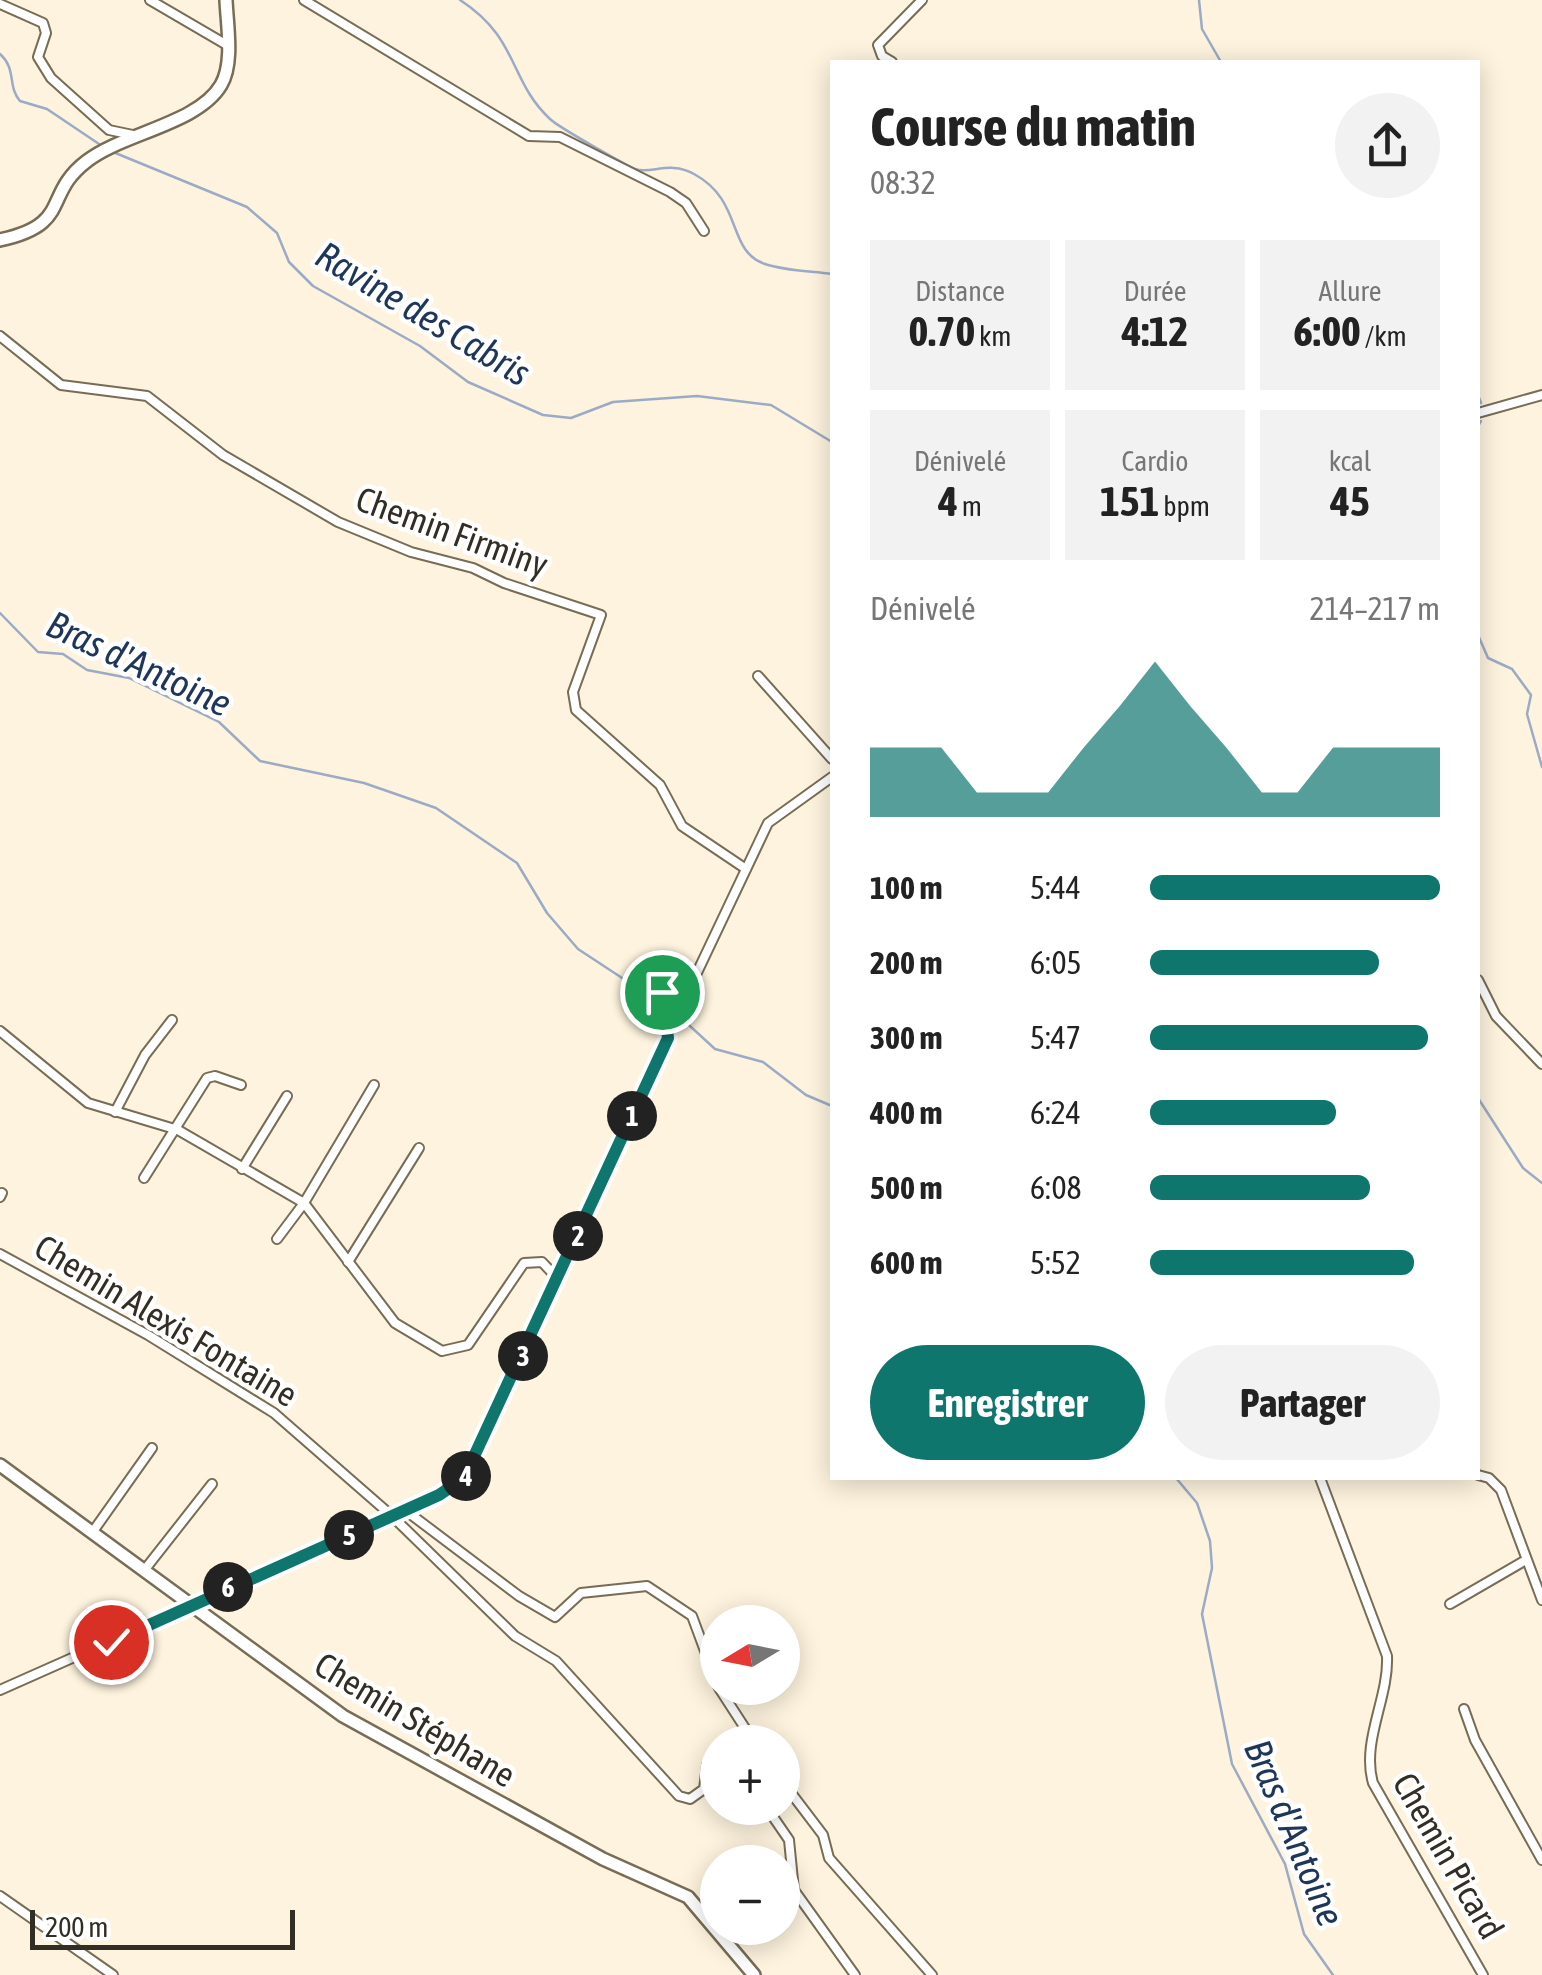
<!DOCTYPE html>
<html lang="fr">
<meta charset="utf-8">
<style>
:root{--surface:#fff;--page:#f2f2f2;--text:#222;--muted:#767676;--accent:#0f766e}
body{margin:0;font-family:"Asap Condensed",sans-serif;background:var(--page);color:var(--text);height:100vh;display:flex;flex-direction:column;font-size:38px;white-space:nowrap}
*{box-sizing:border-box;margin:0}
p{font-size:32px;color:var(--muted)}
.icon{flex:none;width:55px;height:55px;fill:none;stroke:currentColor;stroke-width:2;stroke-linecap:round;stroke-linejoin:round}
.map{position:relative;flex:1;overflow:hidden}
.sheet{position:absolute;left:830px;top:60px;width:650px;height:1420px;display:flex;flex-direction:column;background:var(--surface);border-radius:0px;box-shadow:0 5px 25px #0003}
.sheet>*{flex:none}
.needle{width:65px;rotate:260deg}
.fabs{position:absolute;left:700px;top:1605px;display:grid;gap:20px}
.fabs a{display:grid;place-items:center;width:100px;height:100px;border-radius:50%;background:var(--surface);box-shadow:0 5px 25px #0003;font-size:50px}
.scale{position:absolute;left:30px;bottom:25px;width:265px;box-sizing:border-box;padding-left:10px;border:5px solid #332e24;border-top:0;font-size:28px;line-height:35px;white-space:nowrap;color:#332e24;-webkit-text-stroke:8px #fff;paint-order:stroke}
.pin{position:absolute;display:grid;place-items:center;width:85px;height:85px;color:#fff;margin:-42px;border:5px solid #fff;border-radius:50%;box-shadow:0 2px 10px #0007}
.km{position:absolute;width:50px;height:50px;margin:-25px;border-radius:50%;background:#222;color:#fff;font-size:28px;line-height:50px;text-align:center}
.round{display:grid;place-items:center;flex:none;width:105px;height:105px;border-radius:52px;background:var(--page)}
.overview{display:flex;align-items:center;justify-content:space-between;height:170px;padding:0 40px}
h1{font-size:55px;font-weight:700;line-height:75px}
.figures{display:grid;grid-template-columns:repeat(3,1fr);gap:15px;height:170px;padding:10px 40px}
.figures div{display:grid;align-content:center;border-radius:0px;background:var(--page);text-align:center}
.figures b{font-size:42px;font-weight:700}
.figures small{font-size:28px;font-weight:400}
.figures p{font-size:28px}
.chart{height:280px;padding:20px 40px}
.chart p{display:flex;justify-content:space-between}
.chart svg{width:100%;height:180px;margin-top:10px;fill:var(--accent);opacity:.7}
.primary-button{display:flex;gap:20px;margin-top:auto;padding:20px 40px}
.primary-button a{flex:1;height:115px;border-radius:60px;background:var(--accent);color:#fff;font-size:40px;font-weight:700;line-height:115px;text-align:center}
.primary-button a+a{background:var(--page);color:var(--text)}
ul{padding:0 40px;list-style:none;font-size:32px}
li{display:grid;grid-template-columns:160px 120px 1fr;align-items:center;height:75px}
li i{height:25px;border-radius:12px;background:var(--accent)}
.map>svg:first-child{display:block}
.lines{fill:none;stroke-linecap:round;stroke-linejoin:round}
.stream{stroke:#9babc5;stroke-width:2.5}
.street-casing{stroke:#776c55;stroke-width:12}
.secondary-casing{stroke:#776c55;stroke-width:16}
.street{stroke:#fff;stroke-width:8}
.secondary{stroke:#fff;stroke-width:11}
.route-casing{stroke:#fff;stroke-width:20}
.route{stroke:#0f766e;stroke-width:12}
.labels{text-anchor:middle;stroke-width:9;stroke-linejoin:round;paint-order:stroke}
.street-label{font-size:35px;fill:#332e24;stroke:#fff}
.water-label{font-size:38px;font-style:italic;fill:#1f365b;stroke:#fff}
</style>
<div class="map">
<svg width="1542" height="1975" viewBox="0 0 1542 1975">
<rect width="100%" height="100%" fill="#fdf3de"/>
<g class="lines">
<g class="stream">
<path d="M460 0C519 38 509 81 550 119 558 127 624 164 635 169 650 175 670 160 694 174 744 201 726 251 765 264 786 271 810 271 832 274"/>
<path d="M1199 0 1202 29 1221 62"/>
<path d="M0 54C17 69 7 86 20 101L47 109 102 146"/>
<path d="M113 152 247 207 277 233 289 262 313 286 420 346 468 382 543 415 571 418 613 402 697 396 771 405 832 442"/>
<path d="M1478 395 1481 403"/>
<path d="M1478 426 1481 421"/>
<path d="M0 613 38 652 63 654 87 670 129 678 219 722 260 761 364 783 436 808 517 863 547 913 578 949 654 999"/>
<path d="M1478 635 1488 658 1512 669 1531 695 1527 714 1542 767"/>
<path d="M666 1004 715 1049 763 1062 806 1095 832 1106"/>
<path d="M1478 1098 1523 1168 1542 1183"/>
<path d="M1176 1478 1197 1503 1210 1541 1212 1568 1202 1614 1232 1764 1285 1864 1304 1934 1333 1975"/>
</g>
<g class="street-casing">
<g id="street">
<path d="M150 0 227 45"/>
<path d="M304 0 529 136 560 137 670 192 686 203 704 231"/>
<path d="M0 4 43 23 46 33 38 57 51 78 109 130 133 135"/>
<path d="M892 62 882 56 878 45 922 0"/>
<path d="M0 336 61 385 147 396 223 455 338 522 411 552 473 568 504 583 601 615 573 692 576 710 660 785 682 826 746 869"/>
<path d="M1478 413 1542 395"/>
<path d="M758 676 832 759"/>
<path d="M1478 980 1496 1016 1542 1064"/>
<path d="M0 1031 88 1103 178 1130 304 1203 395 1323 442 1351 468 1345 524 1263 542 1262 558 1279"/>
<path d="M115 1112 145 1055 172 1020"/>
<path d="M242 1169 287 1096"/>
<path d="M144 1178 207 1078 215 1076 241 1085"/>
<path d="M0 1197 2 1193"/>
<path d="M277 1239 304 1203 374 1085"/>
<path d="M0 1254 148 1335 274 1413 392 1516 515 1636 556 1661 679 1796 690 1799 704 1789 707 1765 718 1752"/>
<path d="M348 1262 419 1148"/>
<path d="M1478 1475 1489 1478 1501 1490 1542 1600"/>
<path d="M1320 1478 1387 1656C1389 1698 1361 1741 1373 1783L1483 1975"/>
<path d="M405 1510 519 1596 555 1617 581 1593 647 1586 692 1616 718 1686"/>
<path d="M94 1530 152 1448"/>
<path d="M146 1568 212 1484"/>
<path d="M1450 1604 1526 1560"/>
<path d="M719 1688 754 1742"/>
<path d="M0 1690 439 1495 465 1478 668 1038 662 993 694 979 768 823 832 777"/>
<path d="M1464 1709 1475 1740 1542 1860"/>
<path d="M782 1781 823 1835 829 1858 932 1975"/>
<path d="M767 1808 789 1840 794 1890 855 1975"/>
<path d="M0 1896 113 1975"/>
</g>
</g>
<g class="secondary-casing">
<g id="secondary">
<path d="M0 240C73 224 42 195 87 161 123 133 198 124 221 85 234 63 227 25 226 0"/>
<path d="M0 1465 343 1716 603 1859 688 1897 754 1975"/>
</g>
</g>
<use href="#street" class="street"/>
<use href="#secondary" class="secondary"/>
</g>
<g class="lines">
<g class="route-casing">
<path id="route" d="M111 1642 439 1495 464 1478 668 1038 662 992"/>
</g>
<use href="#route" class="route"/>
</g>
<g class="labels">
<g class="street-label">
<text transform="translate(452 532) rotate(20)" y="12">Chemin Firminy</text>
<text transform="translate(166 1321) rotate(31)" y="12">Chemin Alexis Fontaine</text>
<text transform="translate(415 1720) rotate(31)" y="12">Chemin Stéphane</text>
<text transform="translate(1448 1856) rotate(60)" y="12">Chemin Picard</text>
</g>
<g class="water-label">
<text transform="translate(423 314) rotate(31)" y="13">Ravine des Cabris</text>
<text transform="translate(139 664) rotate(25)" y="13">Bras d'Antoine</text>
<text transform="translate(1294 1833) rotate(67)" y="13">Bras d'Antoine</text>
</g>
</g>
</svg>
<div class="fabs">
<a><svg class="needle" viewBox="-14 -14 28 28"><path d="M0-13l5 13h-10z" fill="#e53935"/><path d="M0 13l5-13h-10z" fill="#767676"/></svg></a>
<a>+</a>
<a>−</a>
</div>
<div class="scale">200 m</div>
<div class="pin" style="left:662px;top:992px;background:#1e9e55"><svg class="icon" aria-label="arrive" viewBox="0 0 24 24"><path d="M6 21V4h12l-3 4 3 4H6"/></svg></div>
<div class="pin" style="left:111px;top:1642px;background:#d93025"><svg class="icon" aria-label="check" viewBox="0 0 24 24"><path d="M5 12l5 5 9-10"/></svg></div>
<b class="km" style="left:632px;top:1116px">1</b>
<b class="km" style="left:578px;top:1236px">2</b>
<b class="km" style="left:523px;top:1356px">3</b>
<b class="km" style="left:466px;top:1476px">4</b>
<b class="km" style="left:349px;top:1535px">5</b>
<b class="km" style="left:228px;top:1587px">6</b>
<section class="sheet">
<div class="overview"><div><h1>Course du matin</h1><p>08:32</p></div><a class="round"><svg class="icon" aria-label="share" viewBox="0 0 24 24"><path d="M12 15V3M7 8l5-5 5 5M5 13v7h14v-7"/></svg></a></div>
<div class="figures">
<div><p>Distance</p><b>0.70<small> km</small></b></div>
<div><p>Durée</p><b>4:12</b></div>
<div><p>Allure</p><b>6:00<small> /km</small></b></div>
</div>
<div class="figures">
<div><p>Dénivelé</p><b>4<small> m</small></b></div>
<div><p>Cardio</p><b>151<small> bpm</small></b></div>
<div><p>kcal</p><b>45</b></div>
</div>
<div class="chart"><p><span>Dénivelé</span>214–217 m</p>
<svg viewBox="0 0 160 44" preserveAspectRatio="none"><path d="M0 44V27L10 27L20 27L30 38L40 38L50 38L60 27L70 17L80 6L90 17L100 27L110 38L120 38L130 27L140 27L150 27L160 27V44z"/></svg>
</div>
<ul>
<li><b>100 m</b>5:44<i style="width:100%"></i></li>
<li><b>200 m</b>6:05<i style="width:79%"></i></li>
<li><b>300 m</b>5:47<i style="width:96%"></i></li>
<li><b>400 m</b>6:24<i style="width:64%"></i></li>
<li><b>500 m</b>6:08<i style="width:76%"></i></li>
<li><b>600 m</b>5:52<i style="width:91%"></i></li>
</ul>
<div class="primary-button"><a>Enregistrer</a><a>Partager</a></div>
</section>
</div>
